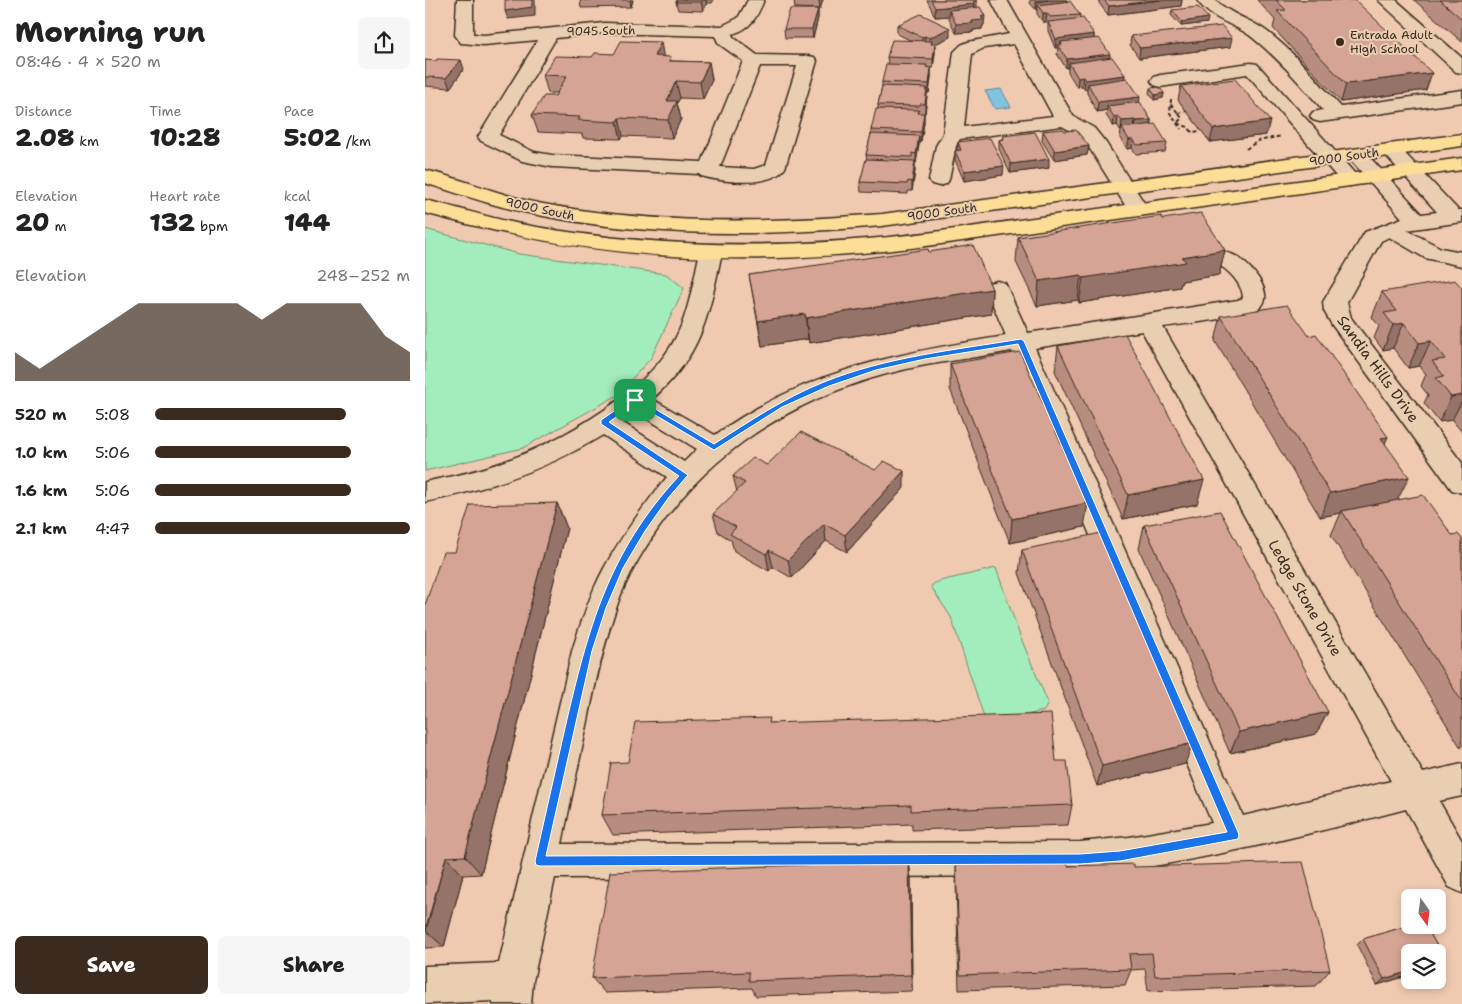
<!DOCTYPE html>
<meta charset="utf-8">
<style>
:root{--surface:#fff;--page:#f6f6f6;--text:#222;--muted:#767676;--accent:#3b2a1e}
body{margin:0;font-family:"Shantell Sans",sans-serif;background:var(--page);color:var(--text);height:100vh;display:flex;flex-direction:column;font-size:19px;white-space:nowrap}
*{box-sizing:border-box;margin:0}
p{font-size:16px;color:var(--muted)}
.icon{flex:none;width:28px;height:28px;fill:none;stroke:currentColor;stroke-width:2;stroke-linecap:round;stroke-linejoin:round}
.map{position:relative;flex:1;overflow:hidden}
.side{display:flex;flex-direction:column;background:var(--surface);width:425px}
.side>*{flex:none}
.needle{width:32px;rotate:166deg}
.tools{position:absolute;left:976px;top:889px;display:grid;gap:10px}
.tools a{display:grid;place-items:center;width:45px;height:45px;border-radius:8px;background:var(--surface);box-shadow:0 2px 8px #0003;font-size:25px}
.pin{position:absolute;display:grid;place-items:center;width:42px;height:42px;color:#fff;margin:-21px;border-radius:10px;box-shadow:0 2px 8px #0006}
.round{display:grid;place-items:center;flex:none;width:52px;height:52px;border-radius:8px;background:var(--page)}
.summary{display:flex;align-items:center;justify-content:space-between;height:85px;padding:0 15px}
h1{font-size:28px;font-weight:800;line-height:38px}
.metrics{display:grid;grid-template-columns:repeat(3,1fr);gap:8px;height:85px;padding:5px 15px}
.metrics div{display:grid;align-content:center}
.metrics b{font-size:25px;font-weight:800}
.metrics small{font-size:14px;font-weight:400}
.metrics p{font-size:14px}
.chart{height:140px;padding:10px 15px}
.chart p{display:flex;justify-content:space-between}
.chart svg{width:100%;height:90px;margin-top:5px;fill:var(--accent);opacity:.7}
.cta{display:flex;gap:10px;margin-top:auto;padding:10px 15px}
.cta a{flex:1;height:58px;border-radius:8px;background:var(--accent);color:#fff;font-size:20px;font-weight:800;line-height:58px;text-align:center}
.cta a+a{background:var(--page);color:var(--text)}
ul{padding:0 15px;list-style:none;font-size:16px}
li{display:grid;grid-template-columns:80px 60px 1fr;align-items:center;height:38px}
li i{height:12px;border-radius:6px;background:var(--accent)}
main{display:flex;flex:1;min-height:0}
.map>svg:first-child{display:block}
.green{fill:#a3edbc;stroke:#6f8c6d}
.water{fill:#80c4e1;stroke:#648693}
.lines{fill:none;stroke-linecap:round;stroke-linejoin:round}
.minor-casing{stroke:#3b2a1e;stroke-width:3}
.major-casing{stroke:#3b2a1e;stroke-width:3}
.path{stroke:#3b2a1e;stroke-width:2;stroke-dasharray:4 2.5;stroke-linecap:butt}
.minor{fill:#eaceb1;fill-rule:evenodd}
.major{fill:#fdde96;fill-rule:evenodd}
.wall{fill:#b78d7f;stroke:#3b2a1e}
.shaded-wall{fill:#957368;stroke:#3b2a1e}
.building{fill:#d5a494;stroke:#3b2a1e}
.route{fill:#1a73e8;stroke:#fff;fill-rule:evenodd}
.poi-dot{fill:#3b2a1e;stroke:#eaceb1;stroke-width:2}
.labels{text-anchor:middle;stroke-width:4;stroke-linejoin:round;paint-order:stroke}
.far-street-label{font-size:12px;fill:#3b2a1e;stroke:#eaceb1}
.far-poi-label{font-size:12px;fill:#3b2a1e;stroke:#eaceb1;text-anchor:start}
.street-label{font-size:15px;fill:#3b2a1e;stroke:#eaceb1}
</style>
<main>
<section class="side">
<div class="summary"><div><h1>Morning run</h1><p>08:46 · 4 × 520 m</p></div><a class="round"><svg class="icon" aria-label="share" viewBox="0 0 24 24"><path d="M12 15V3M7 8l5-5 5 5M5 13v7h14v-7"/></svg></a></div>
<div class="metrics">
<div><p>Distance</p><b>2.08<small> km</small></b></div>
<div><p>Time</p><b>10:28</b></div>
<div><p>Pace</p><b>5:02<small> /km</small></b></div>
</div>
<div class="metrics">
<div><p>Elevation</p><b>20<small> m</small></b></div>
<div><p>Heart rate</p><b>132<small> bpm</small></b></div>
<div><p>kcal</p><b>144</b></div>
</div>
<div class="chart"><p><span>Elevation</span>248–252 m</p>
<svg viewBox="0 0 160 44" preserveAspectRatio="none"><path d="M0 44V30L10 38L20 30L30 22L40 14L50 6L60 6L70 6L80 6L90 6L100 14L110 6L120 6L130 6L140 6L150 22L160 30V44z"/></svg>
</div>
<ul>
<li><b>520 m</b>5:08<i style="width:75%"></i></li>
<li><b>1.0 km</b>5:06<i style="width:77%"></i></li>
<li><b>1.6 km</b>5:06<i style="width:77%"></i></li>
<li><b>2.1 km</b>4:47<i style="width:100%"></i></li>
</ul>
<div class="cta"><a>Save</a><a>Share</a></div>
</section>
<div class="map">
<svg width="1037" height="1004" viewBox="0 0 1037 1004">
<rect width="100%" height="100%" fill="#efcab1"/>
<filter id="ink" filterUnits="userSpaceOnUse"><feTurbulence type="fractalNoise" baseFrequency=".02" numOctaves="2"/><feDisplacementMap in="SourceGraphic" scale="10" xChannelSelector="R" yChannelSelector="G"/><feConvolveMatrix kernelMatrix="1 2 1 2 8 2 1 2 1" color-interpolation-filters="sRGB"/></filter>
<g filter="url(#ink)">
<g class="green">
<path d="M0 229 94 254 241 274 259 288 226 358 191 396 98 448 0 471Z"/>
<path d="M571 568 595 636 623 703 619 711 577 720H560L526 617 506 587 508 584 515 581Z"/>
</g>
<path class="water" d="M576 89 586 107 570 109 560 91Z"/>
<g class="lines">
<g class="minor-casing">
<g id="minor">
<path d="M32 0H48V34L59 35 179 23 297 26 313 18 323 0H339C332 17 326 29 307 34L308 37 332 55 383 56 389 57 392 61 360 168C346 188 297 182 276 176L274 174 127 167 97 161 56 141 53 137 113 40 59 45 36 43 30 35ZM179 33 290 36 294 44 318 61 277 162 127 155 109 152 74 135 131 38ZM335 66H372L341 165 329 169 295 167Z"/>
<path d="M566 0H582L648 116 669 128 681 143 723 209 719 213 712 215 705 213 665 149 655 136 637 126 535 139 531 146 524 180 521 184 514 186 507 184 504 180 511 146 518 134 529 52 536 45 543 42 584 34ZM589 44 628 116 539 127 547 54 559 48Z"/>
<path d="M772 0H790C806 15 823 18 840 30 869 51 892 81 916 107L1037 90V102L895 122 888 120 885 116 888 112 898 110C876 85 854 59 828 38 810 23 786 21 772 0Z"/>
<path d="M953 0H971L1037 58V73L1031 72Z"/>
<path d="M826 63 832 64 932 176 935 180 932 184 925 186 918 184 822 74 735 87 729 85 726 81 729 77 735 75Z"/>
<path d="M966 144 973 146 1033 210H1037V222L982 230 1016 248 1037 252V266L1000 258 964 237 956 241 922 302 926 318 1037 463V493L1027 490 907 325 899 311 898 302 940 232 977 218 925 159 922 155 925 151 932 149 939 151 997 214 1012 212 956 150 959 146Z"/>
<path d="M286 245 294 247 297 252C284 313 278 355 227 399L290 435C378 371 476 352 581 336L561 288 564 283 572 281 580 283 603 333 813 300 818 298C818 286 805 271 795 266 791 264 784 264 779 263L776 258 779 253C788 251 796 251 806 254 821 259 855 295 833 309 818 318 758 324 738 327L998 773 1037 764V796L1014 801 1037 841V893L1024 887 981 809C873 837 766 864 655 876L130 878 108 981 106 1004H68V1001L0 1004V966L74 963 147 651C155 626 163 600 175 576 193 540 217 508 242 477L178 435C122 469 64 489 0 502V482C21 477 42 474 63 467 123 449 220 396 250 339 264 313 268 281 275 252L278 247ZM717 331 966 781 818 816 610 348ZM587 351 787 823 704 837 655 842 137 844C145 803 154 762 163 721 171 679 180 638 195 597 207 566 227 536 247 510 309 431 404 383 501 365 530 360 559 356 587 351ZM211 412 272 449 259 462 197 422Z"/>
</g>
</g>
<g class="major-casing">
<g id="major">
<path d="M1037 134V146L457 226C342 236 227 238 113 215 75 208 37 195 0 183V170C38 179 74 195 113 203 227 225 342 223 457 214Z"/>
<path d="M1037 158V170L509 245C330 269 175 262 0 213V200C35 208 70 220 106 226 240 250 374 249 509 232Z"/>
</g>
</g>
<g class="path">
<path d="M746 99 745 113 756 129"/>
<path d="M746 104 757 118 752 123 763 127 767 132 776 131"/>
<path d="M753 113 762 111"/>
<path d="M821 149 833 141 857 136"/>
</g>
<use href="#minor" class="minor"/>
<use href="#major" class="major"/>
</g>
<g class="wall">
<path d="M155 0H208L206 7 156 8Z"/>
<path d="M252 0H289L287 3H282L278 11 253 10 251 2Z"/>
<path d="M369 0H398L395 9 370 8Z"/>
<path d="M502 0H551L552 1V7L559 25H558L557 29 548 30V32L531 33 524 19V16L510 17 503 2Z"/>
<path d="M605 0H642V1L655 15V19L669 34V38L684 58 700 75 699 79 726 120V125L742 143 740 152 711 154 707 148 702 149 695 138 696 131 692 125 688 126 681 115 682 110 672 112 662 93V89H659L657 86 652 87 643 72V68H641L632 54 633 47 630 48 623 31V24L621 22H618L612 14V10H611L605 3Z"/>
<path d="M674 0H757L756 6 683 15 674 3Z"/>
<path d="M832 0H930L1001 90 916 102 848 28 850 20Z"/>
<path d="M989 0H1037V42Z"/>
<path d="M393 9V18L388 38H360L359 29Z"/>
<path d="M747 10 782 23 756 26 746 15Z"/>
<path d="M472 25 525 37 510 44V53L508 68H506V77L504 93H502L500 113H499V123L496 141H494V145L491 163H490V171L487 191H483V194L436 192 435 182 442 159 441 155 446 134V130L453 109V105L457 86V82L463 64 462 57 485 40 472 34Z"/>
<path d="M706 36 805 47 714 58 705 45Z"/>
<path d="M167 57H239L247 61 284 62 287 80 278 99 255 98 252 103 256 119 247 138 198 136 196 139 158 138 157 134 113 132 107 115 130 96 132 93H123L118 75Z"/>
<path d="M0 60 39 69 25 88 0 86Z"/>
<path d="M756 86 841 135 785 142 753 100Z"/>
<path d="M725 88 739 93 738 98 729 100 724 93Z"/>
<path d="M618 131 664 146 662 155 629 160 617 141Z"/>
<path d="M578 136 624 168 585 173 574 149V140L578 139Z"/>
<path d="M533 142 578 175 539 181 530 160V151L533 150Z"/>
<path d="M738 219 800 250 794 275 757 281 755 287 654 303 653 300 612 306 591 262 593 237Z"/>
<path d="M504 252 567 289 566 314 384 343 383 339 337 346 324 275Z"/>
<path d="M1037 288V432L1027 420 1014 422 999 403 1003 395 996 386 1001 374 994 366 983 368 968 348 958 350 949 338 954 326 947 317 957 292Z"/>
<path d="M796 316 960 443 972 500 1027 535 1037 539V747L1036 748 906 535 916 513 895 517 790 341Z"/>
<path d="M633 346 772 504 698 519 630 371Z"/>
<path d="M525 364 659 527 585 543 525 389Z"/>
<path d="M342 465 479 488 422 552 401 541 367 578 348 567 344 571 309 551 306 540 293 532 288 514 312 492 308 476Z"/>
<path d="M132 503 142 528 56 874 38 875 19 947 0 948V605L30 552Z"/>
<path d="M719 525 903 712 891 734 805 753 714 549Z"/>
<path d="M597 550 760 764 672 786 594 573Z"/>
<path d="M346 723 631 761 647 805 643 825 487 830V824L188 835 177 815 203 762Z"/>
<path d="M484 861 486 879 487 991 331 996 327 988 180 993 167 978Z"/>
<path d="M531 863 709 867 905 970 891 986 723 991 720 969 706 970 700 985 534 990 531 881Z"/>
<path d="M985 925H1000L1020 960 1012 966V952H985V975L952 985 932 945 938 939Z"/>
</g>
<g class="shaded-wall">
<path d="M107 0H110V16L83 19 80 11Z"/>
<path d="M205 0H208L206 7Z"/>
<path d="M277 0H281L282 3 278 11 276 2Z"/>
<path d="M394 0H398L395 9Z"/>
<path d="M623 0H642V6L613 5 612 10H611V2Z"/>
<path d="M735 0H757L756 6 683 15 684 6Z"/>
<path d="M549 4V13L524 10V16L510 17V8Z"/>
<path d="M393 9V18L388 38 387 29Z"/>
<path d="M618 13H622L621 22H618Z"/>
<path d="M556 16H560L559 25H558L557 29 548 30V32L531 33V24Z"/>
<path d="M783 18 782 23 756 26 757 22Z"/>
<path d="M525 28V37L504 47V38Z"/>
<path d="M669 34 668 43 637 45 636 42 635 47 633 45V48H630L631 39Z"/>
<path d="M500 36V45L498 47 497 37Z"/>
<path d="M807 38 805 47 714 58 715 48Z"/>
<path d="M236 42 239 60 229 56Z"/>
<path d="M510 44V53L508 68V59Z"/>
<path d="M685 54 684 63H644L643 68H641L642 59Z"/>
<path d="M36 60 39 69 25 88 21 78Z"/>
<path d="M284 62 287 80 278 99 275 82Z"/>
<path d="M506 68V77L504 93V84Z"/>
<path d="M1007 73 1001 90 916 102 921 84Z"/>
<path d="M700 75 698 84H663L662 89H659L660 80Z"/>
<path d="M658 77 657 86 652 87 653 78Z"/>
<path d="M251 81 255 98 252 103 256 119 247 138 243 120 242 101Z"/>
<path d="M502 88V97L500 113V104Z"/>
<path d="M739 93 738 98 729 100 730 95Z"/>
<path d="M715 97 714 106H682V110L672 112 673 102Z"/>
<path d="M499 113V123L496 141V132Z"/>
<path d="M693 116 692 125 688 126 689 117Z"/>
<path d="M194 118 198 136 196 139 192 122Z"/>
<path d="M710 120 709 129 697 128 696 131 697 121Z"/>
<path d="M726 120 725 129 709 131 711 121Z"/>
<path d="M845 121 841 135 785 142 788 129Z"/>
<path d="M494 136V145L491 163V154Z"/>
<path d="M708 139 707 148 702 149 704 140Z"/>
<path d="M664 146 662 155 629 160 630 151Z"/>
<path d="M624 159V168L585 173 586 164Z"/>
<path d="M490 161V171L487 191V182Z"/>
<path d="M579 166 578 175 539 181V171Z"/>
<path d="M800 250 794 275 757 281 755 287 654 303 658 278 757 257Z"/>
<path d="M656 275 653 300 612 306 614 281Z"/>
<path d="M567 289 566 314 384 343 381 318Z"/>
<path d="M380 314 383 339 337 346 333 321Z"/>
<path d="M979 323 968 348 958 350 968 325Z"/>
<path d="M1006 341 994 366 983 368 994 343Z"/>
<path d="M1037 395V401L1027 420 1014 422 1026 397Z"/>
<path d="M963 437 952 461 956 438Z"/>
<path d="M479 471V488L422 552 420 535Z"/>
<path d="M984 477 972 501 917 511 916 513 895 517 905 493Z"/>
<path d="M779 480 772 504 698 519 703 495Z"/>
<path d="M132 503 142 528 56 874 40 856Z"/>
<path d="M663 503 659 527 585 543 587 519Z"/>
<path d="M399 524 401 541 367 578 363 560Z"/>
<path d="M344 550 348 567 344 571 341 554Z"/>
<path d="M903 712 891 734 805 753 814 732Z"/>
<path d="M768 743 760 764 672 786 677 766Z"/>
<path d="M21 857 38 875 19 947 1 931Z"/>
<path d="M484 861 486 879 487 991 486 975Z"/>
<path d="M1020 960 1013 966H1012V962Z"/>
<path d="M985 971V975L952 985 959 979Z"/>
</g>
<g class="building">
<path d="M80 0H107V7L80 11Z"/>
<path d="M252 0H277L276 2H251Z"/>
<path d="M506 0H551L552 1 548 2 549 4 510 8Z"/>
<path d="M610 0H623L611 2Z"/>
<path d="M679 0H735L684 6Z"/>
<path d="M851 0H930L1007 73 921 84 852 11 861 10Z"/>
<path d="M1015 0H1037V19Z"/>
<path d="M645 1 655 15 625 17 622 13H618L613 5Z"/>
<path d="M555 7 560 16H556L558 20 547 21 548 23 531 24 524 10Z"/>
<path d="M773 7 783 18 757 22 747 10Z"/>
<path d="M365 9H393L387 29H359Z"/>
<path d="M496 14 525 28 504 38 500 36 497 37 472 25Z"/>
<path d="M658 18 669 34 631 39 623 22Z"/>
<path d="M797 26 807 38 715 48 706 36Z"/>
<path d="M674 38 685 54 642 59 633 45H637L636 42Z"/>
<path d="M467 40 507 41 506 44H510L508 59 462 57Z"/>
<path d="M196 41 236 42 229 56 246 57 244 61 284 62 275 82 251 81 242 101H252L243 120 194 118 192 122 153 120 155 117 107 115 119 96H130L142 76 118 75 130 56 167 57 170 53 189 54Z"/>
<path d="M687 57 700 75 660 80 658 77 653 78 644 63Z"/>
<path d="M12 59 36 60 21 78 0 77V60L11 61Z"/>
<path d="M461 64 502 65 501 67 506 68 504 84 457 82Z"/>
<path d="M702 78 715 97 673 102 663 84Z"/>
<path d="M810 79 845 121 788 129 756 86Z"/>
<path d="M457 86 502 88 500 104H495L494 106 453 105Z"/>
<path d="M734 87 739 93 730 95 725 88Z"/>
<path d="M715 102 726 120 711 121 710 120 697 121 693 116 689 117 682 106Z"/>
<path d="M451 109 494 110 493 113H499L496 132 446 130Z"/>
<path d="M730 124 742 143 712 145 708 139 704 140 697 128Z"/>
<path d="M638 129 640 131 651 130 664 146 630 151 618 131Z"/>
<path d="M610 132 624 159 586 164 574 140 579 139 578 136Z"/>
<path d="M446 134 494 136 491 154 487 153V157L441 155Z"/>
<path d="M565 138 579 166 539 171 530 151 536 150 533 142Z"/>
<path d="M441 159 490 161 487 182 483 181 482 184 435 182Z"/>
<path d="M776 213 800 250 757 257 761 262 658 278 656 275 614 281 593 237 736 216 738 219Z"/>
<path d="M548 245 567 289 381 318 380 314 333 321 324 275 503 249 504 252Z"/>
<path d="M1030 280 1037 288V395L1026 397 1011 378 1019 376 1007 361 1020 359 1006 341 994 343 979 323 968 325 959 313 972 311 957 292Z"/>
<path d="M862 305 884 336 891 334 963 437 956 438 984 477 905 493 796 316Z"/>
<path d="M700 334 779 480 703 495 633 346Z"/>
<path d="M595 352 663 503 587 519 525 364Z"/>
<path d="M376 432 450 470 459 461 479 471 420 535 399 524 363 560 344 550 341 554 305 534 311 527 288 514 320 483 308 476 328 458 342 465Z"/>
<path d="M998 495 1027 535 1033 534 1037 539V702L917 511Z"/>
<path d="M132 503 40 856 21 857 0 931V605L18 552H30L45 505Z"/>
<path d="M795 511 903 712 814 732 719 525Z"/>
<path d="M676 533 768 743 677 766 597 550Z"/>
<path d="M626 714 631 761H642L647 805 486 811V805L177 815 186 763 203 762 210 722 345 718 344 723Z"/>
<path d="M642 860 643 866 709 864V867L878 862 905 970 730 976 727 953 704 954 706 969 535 975 531 863Z"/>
<path d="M484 861 486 975 324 981V972L167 978 185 872Z"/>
<path d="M985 925H1000L1020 960 1012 962V952H985V971L959 979 938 939Z"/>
</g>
</g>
<path class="route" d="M596 339 599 341 813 832 814 835 813 839 695 861 655 864 115 866 111 865 110 861C120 817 130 772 140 728 163 629 183 552 254 476L176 424V420L210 397 289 444C325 421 359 398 399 382 461 357 529 350 596 339ZM593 344 802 832 695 851 655 854 121 856 167 651 181 608 198 568 220 531 244 497 263 475 184 422 210 403 289 450 357 407 404 386 451 370 500 359Z"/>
<circle class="poi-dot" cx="915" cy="42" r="5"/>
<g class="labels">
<g class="far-street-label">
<text transform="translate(176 31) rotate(-1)" y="4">9045 South</text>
<text transform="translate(919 157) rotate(-8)" y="4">9000 South</text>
<text transform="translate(115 209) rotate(12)" y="4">9000 South</text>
<text transform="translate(517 212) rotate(-8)" y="4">9000 South</text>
</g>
<g class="far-poi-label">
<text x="925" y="39">Entrada Adult<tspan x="925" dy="14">High School</tspan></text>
</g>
<g class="street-label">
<text transform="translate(953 369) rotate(54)" y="5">Sandia Hills Drive</text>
<text transform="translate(880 598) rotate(60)" y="5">Ledge Stone Drive</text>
</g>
</g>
</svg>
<div class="tools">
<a><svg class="needle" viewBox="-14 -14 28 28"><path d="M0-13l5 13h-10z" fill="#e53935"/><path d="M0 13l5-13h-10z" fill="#767676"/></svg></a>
<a><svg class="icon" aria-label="layers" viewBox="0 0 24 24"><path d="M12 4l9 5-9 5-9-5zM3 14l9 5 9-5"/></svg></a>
</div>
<div class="pin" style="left:210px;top:400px;background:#1e9e55"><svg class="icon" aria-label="arrive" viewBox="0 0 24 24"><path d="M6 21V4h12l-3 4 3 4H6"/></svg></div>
</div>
</main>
